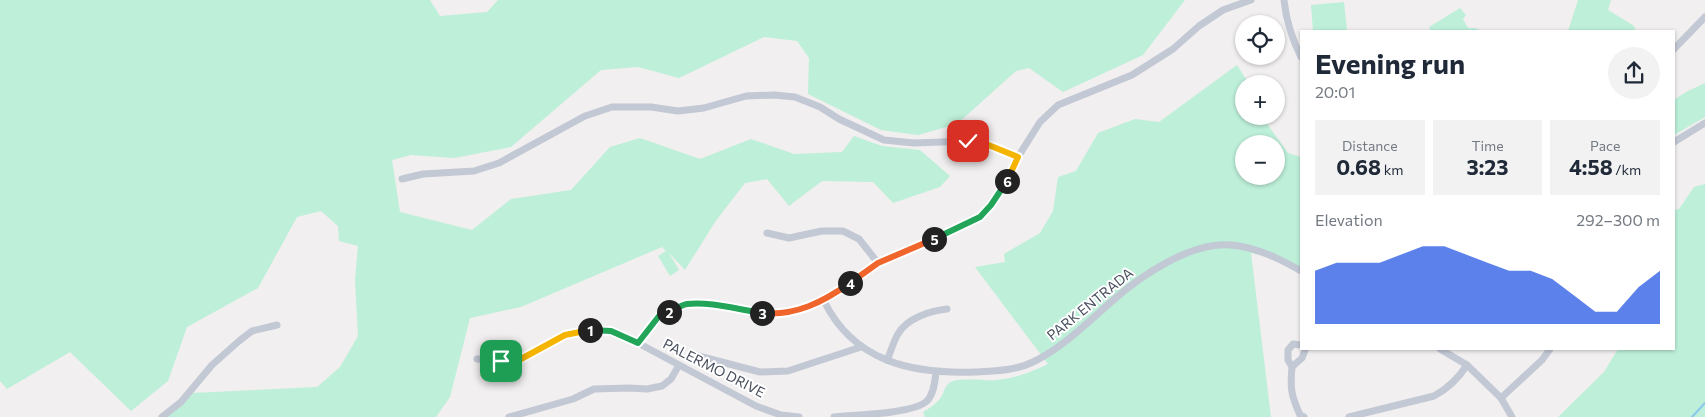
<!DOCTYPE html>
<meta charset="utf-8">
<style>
:root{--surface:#fff;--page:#f2f2f3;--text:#1f2937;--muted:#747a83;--accent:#184de2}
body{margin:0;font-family:Commissioner,sans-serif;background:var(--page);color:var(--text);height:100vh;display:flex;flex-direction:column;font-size:19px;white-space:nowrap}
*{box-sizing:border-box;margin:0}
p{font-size:16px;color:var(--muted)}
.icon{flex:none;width:28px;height:28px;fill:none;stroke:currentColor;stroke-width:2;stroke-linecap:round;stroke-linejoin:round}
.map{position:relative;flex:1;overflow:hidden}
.details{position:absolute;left:1300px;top:30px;width:375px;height:320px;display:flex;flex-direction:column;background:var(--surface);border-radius:0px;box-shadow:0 1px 4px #0004}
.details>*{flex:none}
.tools{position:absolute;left:1235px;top:15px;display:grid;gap:10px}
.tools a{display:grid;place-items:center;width:50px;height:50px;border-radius:50%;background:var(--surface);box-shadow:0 1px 4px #0004;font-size:25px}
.pin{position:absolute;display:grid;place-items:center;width:42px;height:42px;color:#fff;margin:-21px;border-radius:10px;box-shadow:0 2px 8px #0006}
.km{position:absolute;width:25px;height:25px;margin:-12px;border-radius:50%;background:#222;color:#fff;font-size:14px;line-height:25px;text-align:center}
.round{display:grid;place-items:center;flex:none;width:52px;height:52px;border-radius:26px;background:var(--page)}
.headline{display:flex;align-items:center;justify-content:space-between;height:85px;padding:0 15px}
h1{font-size:28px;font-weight:700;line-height:38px}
.figures{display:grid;grid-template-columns:repeat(3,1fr);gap:8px;height:85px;padding:5px 15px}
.figures div{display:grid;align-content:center;border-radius:0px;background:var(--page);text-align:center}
.figures b{font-size:21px;font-weight:700}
.figures small{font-size:14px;font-weight:400}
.figures p{font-size:14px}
.chart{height:140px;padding:10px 15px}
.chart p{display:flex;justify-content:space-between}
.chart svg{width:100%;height:90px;margin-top:5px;fill:var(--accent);opacity:.7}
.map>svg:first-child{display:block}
.green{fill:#bdefd9;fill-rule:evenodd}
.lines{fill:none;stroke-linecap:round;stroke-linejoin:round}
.stream{stroke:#8ac7ec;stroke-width:2}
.minor{stroke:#c2c8d4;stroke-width:7}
.split-1-casing{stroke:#fff;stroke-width:10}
.split-2-casing{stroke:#fff;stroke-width:10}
.split-3-casing{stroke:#fff;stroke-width:10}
.split-4-casing{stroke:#fff;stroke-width:10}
.split-5-casing{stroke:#fff;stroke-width:10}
.split-6-casing{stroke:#fff;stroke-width:10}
.split-7-casing{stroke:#fff;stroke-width:10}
.split-1{stroke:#f5b400;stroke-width:6}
.split-2{stroke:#22a559;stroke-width:6}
.split-3{stroke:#22a559;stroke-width:6}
.split-4{stroke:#f0652b;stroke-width:6}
.split-5{stroke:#f0652b;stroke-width:6}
.split-6{stroke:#22a559;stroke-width:6}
.split-7{stroke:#f5b400;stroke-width:6}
.labels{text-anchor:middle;stroke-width:4;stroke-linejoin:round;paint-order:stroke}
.street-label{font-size:14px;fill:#474e5c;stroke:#fff}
</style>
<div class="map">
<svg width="1705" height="417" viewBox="0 0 1705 417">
<rect width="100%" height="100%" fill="#f1efef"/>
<g class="green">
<path d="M0 0H430L440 16 487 12 498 0H1185L1143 55 1063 92 1029 68 1016 71 957 124 918 135 881 130 808 94 809 58 797 41 764 37 679 78 638 67 601 70 511 147 454 158 411 155 392 160 400 212 472 230 511 199 571 190 610 147 640 138 700 159 751 139 794 154 842 152 854 136 882 146 920 150 950 176 940 187 893 203 873 182 822 181 789 206 767 179 745 183 715 222 685 270 669 253 679 270 670 276 658 256 666 251 662 247 521 307 470 318 450 397 436 417H167L192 393 317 387 340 367 358 336 355 280 358 246 339 241 338 226 321 211 297 217 258 288 187 327 168 381 131 411 70 352 7 389 0 381Z"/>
<path d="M1578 0H1611L1608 10 1634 26 1636 31H1568Z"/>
<path d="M1344 2 1347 31H1313L1311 5Z"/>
<path d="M1460 8 1466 15 1463 19 1468 28H1475L1482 31H1431L1429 27Z"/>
<path d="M1237 65 1249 84H1244V116H1269L1265 121 1288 153 1301 157V271L1282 260 1251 253 1271 417H925L923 412C929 409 934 405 939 400 944 395 944 385 951 382 960 377 985 381 997 380 1016 378 1032 372 1048 364L975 267 1005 262 1004 254 1040 233 1053 211 1058 177 1076 171 1098 133 1135 119 1159 122ZM1244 144H1276V176H1244Z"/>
<path d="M1705 83V117L1674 135V100L1686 92Z"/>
<path d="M1705 184V417H1558L1604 372 1618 349H1674V210L1679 209 1694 187Z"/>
</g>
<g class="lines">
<path class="stream" d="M1692 417 1705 403"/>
<g class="minor">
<path d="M1284 0C1286 20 1292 39 1301 57"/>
<path d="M1674 49 1705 17"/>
<path d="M1674 142 1705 123"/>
<path d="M402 179 423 174 474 171 499 163 585 116 612 107H651L678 111 704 108 746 96 774 95 795 97 820 107 839 119 884 140 914 143 968 141 986 144 1018 157"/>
<path d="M767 233 789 238 822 231H843L859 239 878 263"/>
<path d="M824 301C854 362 912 374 974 372 994 371 1015 371 1033 362 1063 347 1086 324 1111 302 1139 277 1191 241 1231 245 1256 247 1279 258 1301 271"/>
<path d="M638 343 659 316 687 304 711 305 765 314 789 313 824 301 878 263 951 232 981 217 1003 188 1018 157 1040 122 1058 105 1132 75 1173 49 1199 26 1223 10 1251 0"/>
<path d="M1304 349 1305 350 1302 358 1292 367C1290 388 1291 395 1300 415L1304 417"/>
<path d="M1440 349 1467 365 1501 398 1512 417"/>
<path d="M691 354 760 372 788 371 861 347"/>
<path d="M477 359 501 361 521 359 565 335 587 329 611 331 638 343 756 406 781 415 799 417"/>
<path d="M887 360C891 352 893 342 898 334 907 318 930 311 947 309"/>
<path d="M1292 367 1288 360V350L1293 344 1301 345"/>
<path d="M1501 398 1542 360 1550 349"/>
<path d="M162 417 181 402 212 365 239 341 252 331 277 325"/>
<path d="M509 417 573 399 594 389 630 388 647 389 662 386 671 379 679 365"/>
<path d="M834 417C854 415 913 414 927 401 934 394 935 381 936 372"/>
<path d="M1349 417 1434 396C1449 388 1458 379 1467 365"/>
</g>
</g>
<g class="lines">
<g class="split-1-casing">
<path id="split-1" d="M501 361 521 359 565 335 590 330"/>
</g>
<g class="split-2-casing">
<path id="split-2" d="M590 330 611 331 638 343 659 316 669 312"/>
</g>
<g class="split-3-casing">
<path id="split-3" d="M669 312C675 309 681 305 687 304 709 301 740 310 762 313"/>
</g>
<g class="split-4-casing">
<path id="split-4" d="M762 313C796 316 823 302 850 283"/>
</g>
<g class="split-5-casing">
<path id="split-5" d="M850 283 878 263 934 239"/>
</g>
<g class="split-6-casing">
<path id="split-6" d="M934 239 980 217 991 205 1007 181"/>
</g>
<g class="split-7-casing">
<path id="split-7" d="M968 141 986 144 1018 157 1007 181"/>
</g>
<use href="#split-1" class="split-1"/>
<use href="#split-2" class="split-2"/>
<use href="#split-3" class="split-3"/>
<use href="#split-4" class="split-4"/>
<use href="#split-5" class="split-5"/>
<use href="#split-6" class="split-6"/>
<use href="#split-7" class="split-7"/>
</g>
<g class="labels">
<g class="street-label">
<text transform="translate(1090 304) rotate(-39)" y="5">PARK ENTRADA</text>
<text transform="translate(714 368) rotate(27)" y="5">PALERMO DRIVE</text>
</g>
</g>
</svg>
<div class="tools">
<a><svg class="icon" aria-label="locate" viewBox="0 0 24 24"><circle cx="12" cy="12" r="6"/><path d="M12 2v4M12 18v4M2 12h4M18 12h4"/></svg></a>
<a>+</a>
<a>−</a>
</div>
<div class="pin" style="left:501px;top:361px;background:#1e9e55"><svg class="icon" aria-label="arrive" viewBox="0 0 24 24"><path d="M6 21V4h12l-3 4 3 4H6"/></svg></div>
<div class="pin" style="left:968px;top:141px;background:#d93025"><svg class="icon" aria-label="check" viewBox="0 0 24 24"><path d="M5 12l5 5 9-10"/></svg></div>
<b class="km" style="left:590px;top:330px">1</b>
<b class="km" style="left:669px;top:312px">2</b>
<b class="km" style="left:762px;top:313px">3</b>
<b class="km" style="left:850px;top:283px">4</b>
<b class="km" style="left:934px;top:239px">5</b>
<b class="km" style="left:1007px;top:181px">6</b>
<section class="details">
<div class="headline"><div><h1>Evening run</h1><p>20:01</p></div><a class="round"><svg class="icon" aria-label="share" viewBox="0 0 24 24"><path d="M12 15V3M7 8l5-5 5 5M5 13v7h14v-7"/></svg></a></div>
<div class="figures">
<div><p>Distance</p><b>0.68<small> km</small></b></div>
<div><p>Time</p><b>3:23</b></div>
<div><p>Pace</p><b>4:58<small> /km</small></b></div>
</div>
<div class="chart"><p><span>Elevation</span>292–300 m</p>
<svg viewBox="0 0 160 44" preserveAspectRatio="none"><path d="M0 44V18L10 14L20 14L30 14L40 10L50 6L60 6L70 10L80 14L90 18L100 18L110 22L120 30L130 38L140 38L150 26L160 18V44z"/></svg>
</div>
</section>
</div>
